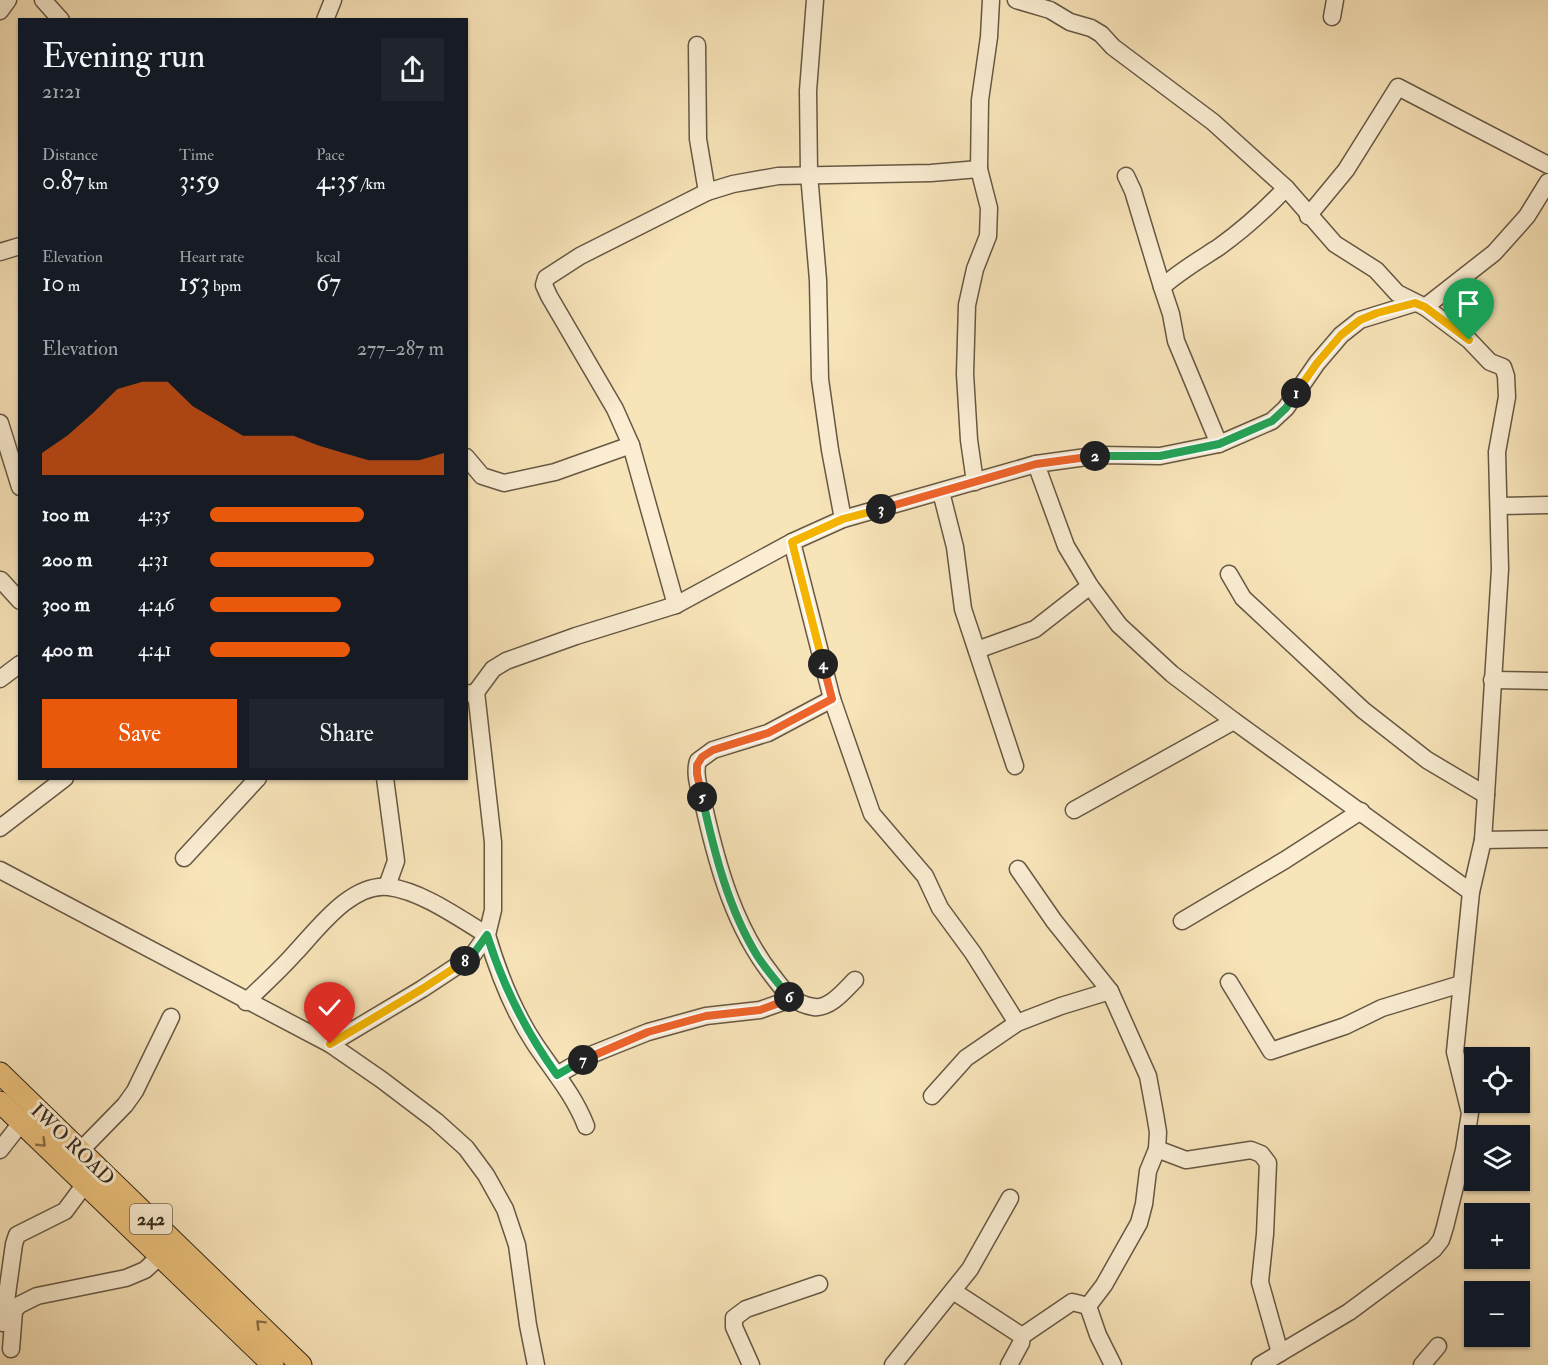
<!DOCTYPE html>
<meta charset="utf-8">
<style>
:root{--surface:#171b24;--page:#20242c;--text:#f1f3f6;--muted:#9ea1a6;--accent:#ea580c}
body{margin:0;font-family:"IM FELL Double Pica",serif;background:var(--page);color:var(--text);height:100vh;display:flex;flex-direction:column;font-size:22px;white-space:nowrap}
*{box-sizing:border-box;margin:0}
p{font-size:20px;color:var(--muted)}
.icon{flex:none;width:33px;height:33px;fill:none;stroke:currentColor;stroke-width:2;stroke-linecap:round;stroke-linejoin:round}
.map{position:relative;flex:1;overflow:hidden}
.sheet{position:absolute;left:18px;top:18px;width:450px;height:762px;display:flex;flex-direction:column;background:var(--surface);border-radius:0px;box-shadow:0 2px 4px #0004}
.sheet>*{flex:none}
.controls{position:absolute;left:1464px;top:1047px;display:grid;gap:12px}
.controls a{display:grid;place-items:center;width:66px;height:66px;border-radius:0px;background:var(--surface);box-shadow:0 2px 4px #0004;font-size:30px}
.pin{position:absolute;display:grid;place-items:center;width:51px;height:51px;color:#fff;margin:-62px -26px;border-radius:50% 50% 50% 0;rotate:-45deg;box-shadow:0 0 6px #0007}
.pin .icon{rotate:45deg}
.km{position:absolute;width:30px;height:30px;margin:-15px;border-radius:50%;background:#222;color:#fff;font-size:16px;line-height:30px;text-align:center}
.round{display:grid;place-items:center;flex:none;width:63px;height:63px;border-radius:0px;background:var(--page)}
.summary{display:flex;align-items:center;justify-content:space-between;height:102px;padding:0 24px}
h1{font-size:33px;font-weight:600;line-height:45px}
.metrics{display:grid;grid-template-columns:repeat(3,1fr);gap:9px;height:102px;padding:6px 24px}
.metrics div{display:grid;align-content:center}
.metrics b{font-size:26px;font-weight:600}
.metrics small{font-size:16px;font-weight:400}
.metrics p{font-size:16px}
.chart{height:168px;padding:12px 24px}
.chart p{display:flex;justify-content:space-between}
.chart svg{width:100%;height:108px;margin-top:6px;fill:var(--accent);opacity:.7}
.action{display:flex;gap:12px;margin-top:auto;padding:12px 24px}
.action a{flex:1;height:69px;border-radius:0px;background:var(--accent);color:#fff;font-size:24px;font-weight:600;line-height:69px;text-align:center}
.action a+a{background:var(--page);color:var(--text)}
ul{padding:0 24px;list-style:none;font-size:20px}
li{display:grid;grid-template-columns:96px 72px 1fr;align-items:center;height:45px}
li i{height:15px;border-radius:8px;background:var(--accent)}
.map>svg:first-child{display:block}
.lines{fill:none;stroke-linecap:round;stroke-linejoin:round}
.minor-casing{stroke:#665844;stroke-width:19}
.major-casing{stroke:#36291d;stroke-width:23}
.minor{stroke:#faedd2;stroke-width:16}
.major{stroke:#ecc27c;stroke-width:21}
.oneway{stroke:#886e48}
.split-1-casing{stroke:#fff;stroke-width:12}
.split-2-casing{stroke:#fff;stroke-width:12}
.split-3-casing{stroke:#fff;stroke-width:12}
.split-4-casing{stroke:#fff;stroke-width:12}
.split-5-casing{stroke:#fff;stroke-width:12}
.split-6-casing{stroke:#fff;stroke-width:12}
.split-7-casing{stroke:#fff;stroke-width:12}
.split-8-casing{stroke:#fff;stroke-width:12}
.split-9-casing{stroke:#fff;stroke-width:12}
.split-1{stroke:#f5b400;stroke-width:8}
.split-2{stroke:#22a559;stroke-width:8}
.split-3{stroke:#f0652b;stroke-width:8}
.split-4{stroke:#f5b400;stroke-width:8}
.split-5{stroke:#f0652b;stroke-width:8}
.split-6{stroke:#22a559;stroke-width:8}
.split-7{stroke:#f0652b;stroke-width:8}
.split-8{stroke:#22a559;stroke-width:8}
.split-9{stroke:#f5b400;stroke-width:8}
.labels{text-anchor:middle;stroke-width:6;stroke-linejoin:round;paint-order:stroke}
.shield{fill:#faedd2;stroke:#716453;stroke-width:1.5}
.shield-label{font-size:18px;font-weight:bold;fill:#36291d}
.street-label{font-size:20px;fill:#36291d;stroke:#faedd2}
</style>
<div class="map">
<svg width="1548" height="1365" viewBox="0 0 1548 1365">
<rect width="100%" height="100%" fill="#f8e4b9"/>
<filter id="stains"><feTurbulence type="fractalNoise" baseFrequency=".00333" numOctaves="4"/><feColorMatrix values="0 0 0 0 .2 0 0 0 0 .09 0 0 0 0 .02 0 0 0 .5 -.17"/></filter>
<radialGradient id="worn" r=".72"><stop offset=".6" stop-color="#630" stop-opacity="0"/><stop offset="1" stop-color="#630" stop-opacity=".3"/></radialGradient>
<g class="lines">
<g class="minor-casing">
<g id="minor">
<path d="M43 0 61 20"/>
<path d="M815 0 808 91 809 174 818 280 820 379 830 450 843 519"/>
<path d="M1016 0 1050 10 1070 22 1091 28 1101 34 1113 47 1213 122 1286 188 1335 244 1376 270 1397 293 1425 307 1494 253 1527 216 1548 182"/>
<path d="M0 11 8 0"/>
<path d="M1332 17 1335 0"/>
<path d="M325 20 333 0"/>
<path d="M697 45 698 139 707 192"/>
<path d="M1126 176 1133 191 1162 287"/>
<path d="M1308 216 1346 170 1398 87 1548 165"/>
<path d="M0 252 20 246"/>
<path d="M0 423 20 487"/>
<path d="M1219 444 1176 341 1171 314 1162 287C1180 271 1199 260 1219 247 1244 229 1265 210 1286 188"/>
<path d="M466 457 482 476 504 483 555 472 631 445"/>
<path d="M1036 464 1066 546 1090 586 1119 625 1172 674 1234 721 1471 892"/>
<path d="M975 482 969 440 965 374 967 305 975 269 988 236 989 208 979 169 980 100 989 37 991 0"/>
<path d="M941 492 955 547 963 609 1015 766"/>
<path d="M1500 506 1548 505"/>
<path d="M792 542 832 699 872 814 925 876 940 908 973 953 1017 1023"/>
<path d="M1229 574 1243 598 1363 710 1427 760 1486 795"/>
<path d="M1 580 20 601"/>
<path d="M676 605 631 445 615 409 549 296 544 285 546 278 580 256 707 192 733 184 778 176 931 173 979 169"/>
<path d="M977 650 1035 629 1090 586"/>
<path d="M0 679 20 664"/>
<path d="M1492 680 1548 681"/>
<path d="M466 694 476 692 493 669 506 661 576 636 676 605 792 542 843 519 1036 464 1101 455 1160 456 1219 444 1272 421 1286 408 1317 363 1341 335 1360 320 1415 303"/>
<path d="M832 699 768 733 713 750 698 761C693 776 702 796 705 811 718 868 735 928 772 975 784 991 793 1004 814 1007 830 1009 845 990 855 980"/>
<path d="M385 778 396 861 387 886"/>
<path d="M1074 810 1234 721"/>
<path d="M0 828 65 778"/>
<path d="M1483 840 1548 839"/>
<path d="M184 858 258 778"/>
<path d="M1018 869 1054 921 1110 991 1148 1076 1155 1114 1158 1132 1157 1149 1148 1171 1144 1204 1139 1223 1104 1285 1088 1306 1098 1335 1113 1365"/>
<path d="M0 870 330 1044 382 1080 436 1121 466 1148 486 1175 505 1209 517 1245 528 1325 536 1365"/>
<path d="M1182 921 1285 860 1361 811"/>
<path d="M1229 982 1271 1051 1345 1026 1382 1008 1461 984"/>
<path d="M246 1002C262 986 280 970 295 953 317 930 351 882 389 887 421 891 459 918 487 935 498 972 513 1011 535 1044 553 1071 574 1095 586 1126"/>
<path d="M330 1044 422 989 472 956 487 935 493 910V842L476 692"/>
<path d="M557 1075 593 1054 648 1032 706 1016 760 1010 791 999"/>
<path d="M932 1096 966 1058 1017 1023 1061 1006 1110 991"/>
<path d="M1157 1149 1186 1160 1251 1150 1261 1154 1268 1163 1265 1234 1260 1282 1280 1353"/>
<path d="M0 1150 21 1123"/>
<path d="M80 1151 125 1105 135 1091 171 1017"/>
<path d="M953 1291 1022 1336 1021 1343 1009 1365"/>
<path d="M3 1323 14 1244 17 1235 65 1211 85 1184"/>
<path d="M1022 1336 1072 1302 1088 1306"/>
<path d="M11 1349 14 1311 19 1305 37 1296 126 1278 145 1270 160 1256"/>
<path d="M751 1365 734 1327V1318L746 1309 819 1284"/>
<path d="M893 1365 970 1269 1010 1198"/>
<path d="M1260 1365 1349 1312 1434 1249 1441 1240 1445 1227 1464 1150 1470 1113 1455 1052 1471 892 1483 840 1486 795 1500 569 1497 452 1507 397 1506 376 1503 367 1490 362 1469 340 1425 307"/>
<path d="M1422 1365 1438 1346"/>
</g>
</g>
<g class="major-casing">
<g id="major">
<path d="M0 1073 301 1365"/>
<path d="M0 1102 273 1365"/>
</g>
</g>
<use href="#minor" class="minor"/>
<use href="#major" class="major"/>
</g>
<defs><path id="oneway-chevron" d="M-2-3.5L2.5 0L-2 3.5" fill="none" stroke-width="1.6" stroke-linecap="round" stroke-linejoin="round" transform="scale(1.5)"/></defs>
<g class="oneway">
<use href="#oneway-chevron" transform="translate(42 1143) rotate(44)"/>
<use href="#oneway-chevron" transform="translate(260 1324) rotate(-135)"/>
</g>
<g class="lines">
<g class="split-1-casing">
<path id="split-1" d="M1296 393 1317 363 1341 335 1360 320 1377 313 1415 303 1425 307 1469 340"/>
</g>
<g class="split-2-casing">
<path id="split-2" d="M1095 456H1160L1219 444 1272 421 1286 408 1296 393"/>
</g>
<g class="split-3-casing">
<path id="split-3" d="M881 509 1036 464 1095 456"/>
</g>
<g class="split-4-casing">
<path id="split-4" d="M823 664 792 542 843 519 881 509"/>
</g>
<g class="split-5-casing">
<path id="split-5" d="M702 797 697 774V765L702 757 713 750 768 733 832 699 823 664"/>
</g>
<g class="split-6-casing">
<path id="split-6" d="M702 797C714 851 728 909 758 957 767 971 779 984 789 997"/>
</g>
<g class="split-7-casing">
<path id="split-7" d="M583 1060 648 1032 706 1016 760 1010 790 999 789 997"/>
</g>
<g class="split-8-casing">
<path id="split-8" d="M465 961 472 956 487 935C503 986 526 1032 557 1075L583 1060"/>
</g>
<g class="split-9-casing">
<path id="split-9" d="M330 1044 422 989 465 961"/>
</g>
<use href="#split-1" class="split-1"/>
<use href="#split-2" class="split-2"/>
<use href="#split-3" class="split-3"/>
<use href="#split-4" class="split-4"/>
<use href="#split-5" class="split-5"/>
<use href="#split-6" class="split-6"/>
<use href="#split-7" class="split-7"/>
<use href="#split-8" class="split-8"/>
<use href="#split-9" class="split-9"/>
</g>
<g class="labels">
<rect class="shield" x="130" y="1204" width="42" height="30" rx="4.5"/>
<g class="shield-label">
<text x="151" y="1225">242</text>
</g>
<g class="street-label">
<text transform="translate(73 1144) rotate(44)" y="7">IWO ROAD</text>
</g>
</g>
<rect width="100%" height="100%" filter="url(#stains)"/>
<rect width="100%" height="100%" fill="url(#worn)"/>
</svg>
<div class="controls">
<a><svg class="icon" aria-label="locate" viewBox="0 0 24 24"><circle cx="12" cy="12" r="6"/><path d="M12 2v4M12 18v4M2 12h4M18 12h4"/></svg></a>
<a><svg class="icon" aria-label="layers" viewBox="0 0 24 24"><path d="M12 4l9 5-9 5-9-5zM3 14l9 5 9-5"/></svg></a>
<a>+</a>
<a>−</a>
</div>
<div class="pin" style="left:1469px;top:340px;background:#1e9e55"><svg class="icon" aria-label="arrive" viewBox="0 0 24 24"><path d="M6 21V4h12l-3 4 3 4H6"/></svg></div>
<div class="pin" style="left:330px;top:1044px;background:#d93025"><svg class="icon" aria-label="check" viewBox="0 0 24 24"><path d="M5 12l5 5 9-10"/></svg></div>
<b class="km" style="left:1296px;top:393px">1</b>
<b class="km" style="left:1095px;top:456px">2</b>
<b class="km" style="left:881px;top:509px">3</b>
<b class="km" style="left:823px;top:664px">4</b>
<b class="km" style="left:702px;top:797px">5</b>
<b class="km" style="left:789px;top:997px">6</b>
<b class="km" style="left:583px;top:1060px">7</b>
<b class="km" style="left:465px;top:961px">8</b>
<section class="sheet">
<div class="summary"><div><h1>Evening run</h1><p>21:21</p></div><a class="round"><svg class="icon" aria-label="share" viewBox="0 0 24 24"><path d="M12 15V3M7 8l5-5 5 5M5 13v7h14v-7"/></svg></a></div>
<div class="metrics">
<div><p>Distance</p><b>0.87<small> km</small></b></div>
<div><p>Time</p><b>3:59</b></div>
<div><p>Pace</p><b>4:35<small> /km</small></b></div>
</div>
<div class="metrics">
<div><p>Elevation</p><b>10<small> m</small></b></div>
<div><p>Heart rate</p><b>153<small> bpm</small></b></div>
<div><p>kcal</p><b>67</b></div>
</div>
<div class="chart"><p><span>Elevation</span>277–287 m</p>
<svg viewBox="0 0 160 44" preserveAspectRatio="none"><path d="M0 44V35L10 28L20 19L30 9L40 6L50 6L60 16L70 22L80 28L90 28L100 28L110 32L120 35L130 38L140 38L150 38L160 35V44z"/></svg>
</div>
<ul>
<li><b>100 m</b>4:35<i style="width:66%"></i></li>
<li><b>200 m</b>4:31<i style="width:70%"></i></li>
<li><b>300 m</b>4:46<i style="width:56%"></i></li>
<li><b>400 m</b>4:41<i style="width:60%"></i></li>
</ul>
<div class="action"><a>Save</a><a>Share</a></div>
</section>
</div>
